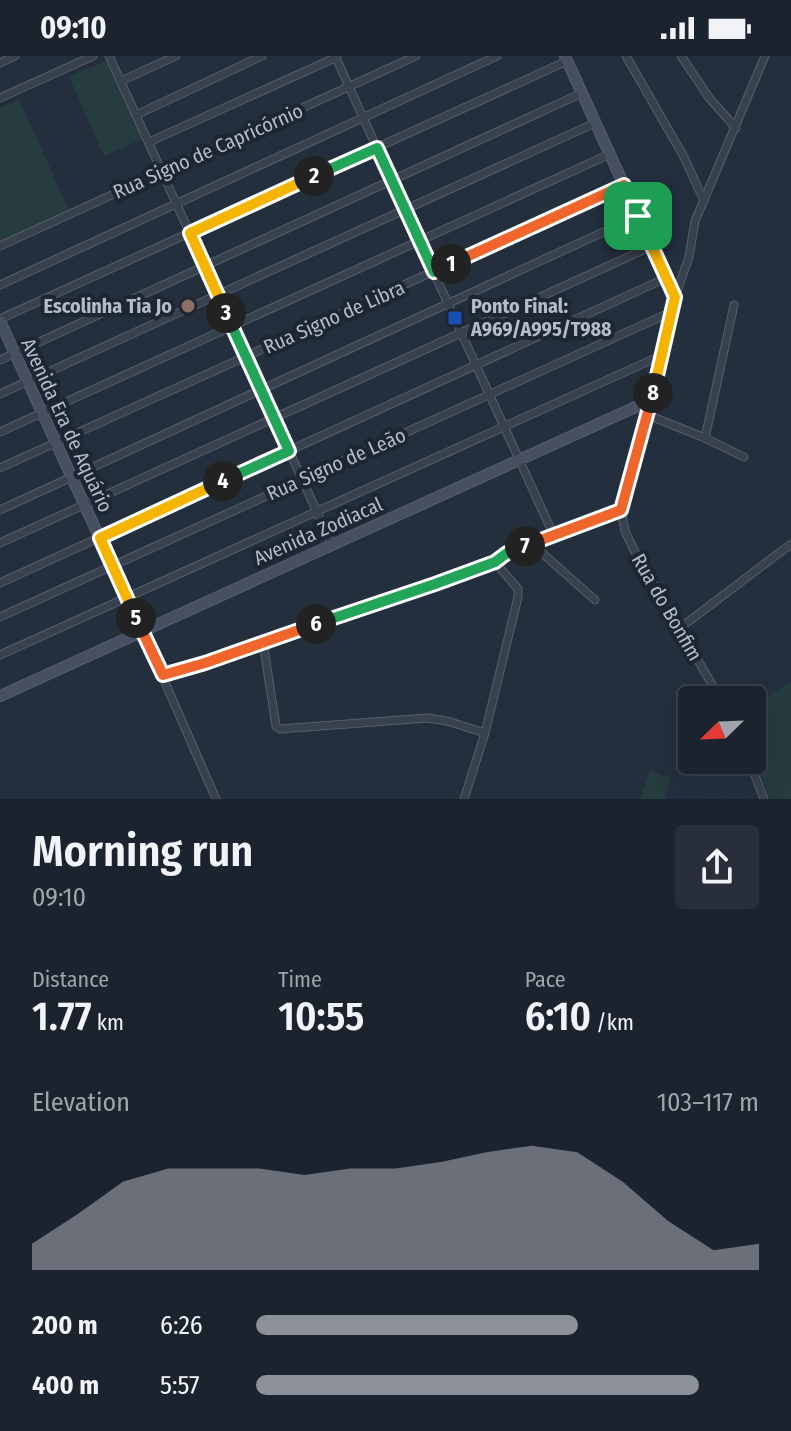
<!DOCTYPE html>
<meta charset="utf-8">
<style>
:root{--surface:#1b232e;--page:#282f3a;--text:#f1f3f6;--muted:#a0a4aa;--line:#39404a;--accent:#8c9099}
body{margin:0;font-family:"Fira Sans Condensed",sans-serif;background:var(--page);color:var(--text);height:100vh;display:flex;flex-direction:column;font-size:30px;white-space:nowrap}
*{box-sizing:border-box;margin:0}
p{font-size:26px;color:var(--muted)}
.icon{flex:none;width:44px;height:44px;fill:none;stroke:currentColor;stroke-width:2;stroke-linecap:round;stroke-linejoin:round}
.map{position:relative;height:743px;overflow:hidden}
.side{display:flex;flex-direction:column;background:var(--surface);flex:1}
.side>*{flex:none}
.needle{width:52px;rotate:247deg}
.controls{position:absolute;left:678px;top:630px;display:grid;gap:16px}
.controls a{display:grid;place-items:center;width:88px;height:88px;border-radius:8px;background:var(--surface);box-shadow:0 8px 32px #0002,0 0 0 2px var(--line);font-size:40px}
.pin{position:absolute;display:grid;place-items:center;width:68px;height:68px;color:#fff;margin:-34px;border-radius:16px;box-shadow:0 4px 12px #0006}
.km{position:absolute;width:40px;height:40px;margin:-20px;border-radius:50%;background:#222;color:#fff;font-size:22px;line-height:40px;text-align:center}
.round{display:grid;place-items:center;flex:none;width:84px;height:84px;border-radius:8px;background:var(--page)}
.overview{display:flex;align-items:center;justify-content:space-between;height:136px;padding:0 32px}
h1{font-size:44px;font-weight:600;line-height:60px}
.figures{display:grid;grid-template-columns:repeat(3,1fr);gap:12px;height:136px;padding:8px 32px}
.figures div{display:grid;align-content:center}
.figures b{font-size:40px;font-weight:600}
.figures small{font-size:22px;font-weight:400}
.figures p{font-size:22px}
.chart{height:224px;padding:16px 32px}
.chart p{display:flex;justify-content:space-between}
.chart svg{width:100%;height:144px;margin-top:8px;fill:var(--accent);opacity:.7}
ul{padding:0 32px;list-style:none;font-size:26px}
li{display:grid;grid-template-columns:128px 96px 1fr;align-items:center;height:60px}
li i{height:20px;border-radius:10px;background:var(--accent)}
.status{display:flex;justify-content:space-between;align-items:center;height:56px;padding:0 40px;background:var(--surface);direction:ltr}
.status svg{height:22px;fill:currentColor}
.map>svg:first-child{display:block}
.green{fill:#263c3f}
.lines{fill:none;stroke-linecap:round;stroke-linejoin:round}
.street-casing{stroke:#565f6c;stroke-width:9}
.secondary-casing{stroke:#565f6c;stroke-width:12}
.street{stroke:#38414e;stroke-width:7}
.secondary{stroke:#465061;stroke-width:10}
.split-1-casing{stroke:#fff;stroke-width:16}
.split-2-casing{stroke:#fff;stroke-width:16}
.split-3-casing{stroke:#fff;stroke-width:16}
.split-4-casing{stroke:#fff;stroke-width:16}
.split-5-casing{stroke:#fff;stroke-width:16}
.split-6-casing{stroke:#fff;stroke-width:16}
.split-7-casing{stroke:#fff;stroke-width:16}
.split-8-casing{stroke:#fff;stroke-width:16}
.split-9-casing{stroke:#fff;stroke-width:16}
.split-1{stroke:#f0652b;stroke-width:10}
.split-2{stroke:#22a559;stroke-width:10}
.split-3{stroke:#f5b400;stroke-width:10}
.split-4{stroke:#22a559;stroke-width:10}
.split-5{stroke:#f5b400;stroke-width:10}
.split-6{stroke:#f0652b;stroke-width:10}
.split-7{stroke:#22a559;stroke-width:10}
.split-8{stroke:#f0652b;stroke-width:10}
.split-9{stroke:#f5b400;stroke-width:10}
.education-dot{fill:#8d6e63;stroke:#1d2633;stroke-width:3}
.transit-dot{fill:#1a4fb4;stroke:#1d2633;stroke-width:3}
.labels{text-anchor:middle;stroke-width:8;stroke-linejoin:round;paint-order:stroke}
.street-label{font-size:20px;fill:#b4bcc9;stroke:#1d2633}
.poi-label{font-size:20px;font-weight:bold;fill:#b4bcc9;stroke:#1d2633;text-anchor:end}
</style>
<div class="status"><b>09:10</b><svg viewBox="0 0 49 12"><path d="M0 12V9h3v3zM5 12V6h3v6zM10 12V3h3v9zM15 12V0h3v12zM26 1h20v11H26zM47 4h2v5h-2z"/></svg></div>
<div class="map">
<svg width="791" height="743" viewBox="0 0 791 743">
<rect width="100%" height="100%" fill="#242f3e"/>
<g class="green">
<path d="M107 4 143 83 104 100 69 21Z"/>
<path d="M19 43 69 154 0 185V52Z"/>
<path d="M791 626V743H770L752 696V650Z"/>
<path d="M650 714 670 722 665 743H640Z"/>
</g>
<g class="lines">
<g class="street-casing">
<g id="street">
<path d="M109 0 332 489"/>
<path d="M335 0 554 480"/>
<path d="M626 0 684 101 704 145"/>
<path d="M681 0 710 43 736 72"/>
<path d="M0 7 15 0"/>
<path d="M121 25 176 0"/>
<path d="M0 42 93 0"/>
<path d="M136 59 262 0"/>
<path d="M149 86 337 1"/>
<path d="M0 190 416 0"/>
<path d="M0 229 497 0"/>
<path d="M675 241 689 201 695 165 765 0"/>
<path d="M0 263 567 5"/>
<path d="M0 304 582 37"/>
<path d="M0 338 595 67"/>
<path d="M651 344 626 431 621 454 625 475 635 496 721 644"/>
<path d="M648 359 705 382 734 249"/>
<path d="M0 376 610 98"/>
<path d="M705 382 744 401"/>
<path d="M0 412 624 129"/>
<path d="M0 454 638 160"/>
<path d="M0 487 652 190"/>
<path d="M532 488 595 544"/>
<path d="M0 527 666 222"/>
<path d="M0 561 671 256"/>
<path d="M680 572 791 488"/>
<path d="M142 574 216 743"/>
<path d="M263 586 276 670 280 673 427 662 447 665 485 677"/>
<path d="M0 599 660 300"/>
<path d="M163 619 205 607 263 586 435 528 495 506 507 497 518 491 532 488 621 454"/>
<path d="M749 704 764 743"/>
<path d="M464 743 485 677 518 541V533L495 506"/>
</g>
</g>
<g class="secondary-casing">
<g id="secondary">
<path d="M0 265 142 574"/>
<path d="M0 640 651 344 660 300 675 241 565 0"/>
</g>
</g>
<use href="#street" class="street"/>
<use href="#secondary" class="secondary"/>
</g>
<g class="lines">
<g class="split-1-casing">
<path id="split-1" d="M451 208 624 129 638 160"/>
</g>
<g class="split-2-casing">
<path id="split-2" d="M314 120 377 92 434 216 451 208"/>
</g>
<g class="split-3-casing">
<path id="split-3" d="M226 257 190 177 314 120"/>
</g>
<g class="split-4-casing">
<path id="split-4" d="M223 425 289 395 226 257"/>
</g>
<g class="split-5-casing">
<path id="split-5" d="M136 562 100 482 223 425"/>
</g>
<g class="split-6-casing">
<path id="split-6" d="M136 562 163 619 205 607 316 568"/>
</g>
<g class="split-7-casing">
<path id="split-7" d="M316 568 435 528 495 506 507 497 525 490"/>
</g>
<g class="split-8-casing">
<path id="split-8" d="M525 490 621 454 653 337"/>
</g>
<g class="split-9-casing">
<path id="split-9" d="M638 160 675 241 653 337"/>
</g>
<use href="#split-1" class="split-1"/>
<use href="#split-2" class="split-2"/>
<use href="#split-3" class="split-3"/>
<use href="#split-4" class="split-4"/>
<use href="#split-5" class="split-5"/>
<use href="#split-6" class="split-6"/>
<use href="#split-7" class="split-7"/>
<use href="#split-8" class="split-8"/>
<use href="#split-9" class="split-9"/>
</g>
<circle class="education-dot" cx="188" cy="250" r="8"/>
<rect class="transit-dot" x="447" y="254" width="16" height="16" rx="4"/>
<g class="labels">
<g class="street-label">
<text transform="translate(208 95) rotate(-24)" y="7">Rua Signo de Capricórnio</text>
<text transform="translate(334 261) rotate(-24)" y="7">Rua Signo de Libra</text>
<text transform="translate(67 369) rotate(65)" y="7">Avenida Era de Aquário</text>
<text transform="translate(336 408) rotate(-24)" y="7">Rua Signo de Leão</text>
<text transform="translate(318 475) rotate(-24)" y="7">Avenida Zodiacal</text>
<text transform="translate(667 551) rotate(60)" y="7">Rua do Bonfim</text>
</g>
<g class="poi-label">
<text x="172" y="257">Escolinha Tia Jo</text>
<text x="471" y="257" text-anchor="start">Ponto Final:<tspan x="471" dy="23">A969/A995/T988</tspan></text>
</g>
</g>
</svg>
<div class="controls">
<a><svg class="needle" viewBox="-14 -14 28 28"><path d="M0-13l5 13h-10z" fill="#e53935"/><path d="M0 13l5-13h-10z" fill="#a0a4aa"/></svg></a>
</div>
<div class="pin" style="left:638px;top:160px;background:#1e9e55"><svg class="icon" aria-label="arrive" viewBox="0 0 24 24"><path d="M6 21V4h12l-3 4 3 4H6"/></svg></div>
<b class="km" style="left:451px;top:208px">1</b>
<b class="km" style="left:314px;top:120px">2</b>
<b class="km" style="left:226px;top:257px">3</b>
<b class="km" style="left:223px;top:425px">4</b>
<b class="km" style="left:136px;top:562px">5</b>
<b class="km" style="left:316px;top:568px">6</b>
<b class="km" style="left:525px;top:490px">7</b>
<b class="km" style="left:653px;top:337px">8</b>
</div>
<section class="side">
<div class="overview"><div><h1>Morning run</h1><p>09:10</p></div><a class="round"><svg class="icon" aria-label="share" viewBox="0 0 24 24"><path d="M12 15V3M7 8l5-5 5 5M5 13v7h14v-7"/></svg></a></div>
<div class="figures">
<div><p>Distance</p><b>1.77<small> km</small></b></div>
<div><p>Time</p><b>10:55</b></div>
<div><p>Pace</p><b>6:10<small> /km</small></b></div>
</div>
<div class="chart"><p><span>Elevation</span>103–117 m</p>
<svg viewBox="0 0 160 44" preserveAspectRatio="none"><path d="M0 44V36L10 27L20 17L30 13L40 13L50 13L60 15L70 13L80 13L90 11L100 8L110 6L120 8L130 17L140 29L150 38L160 36V44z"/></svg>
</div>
<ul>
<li><b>200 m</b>6:26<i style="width:64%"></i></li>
<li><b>400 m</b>5:57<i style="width:88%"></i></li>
</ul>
</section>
